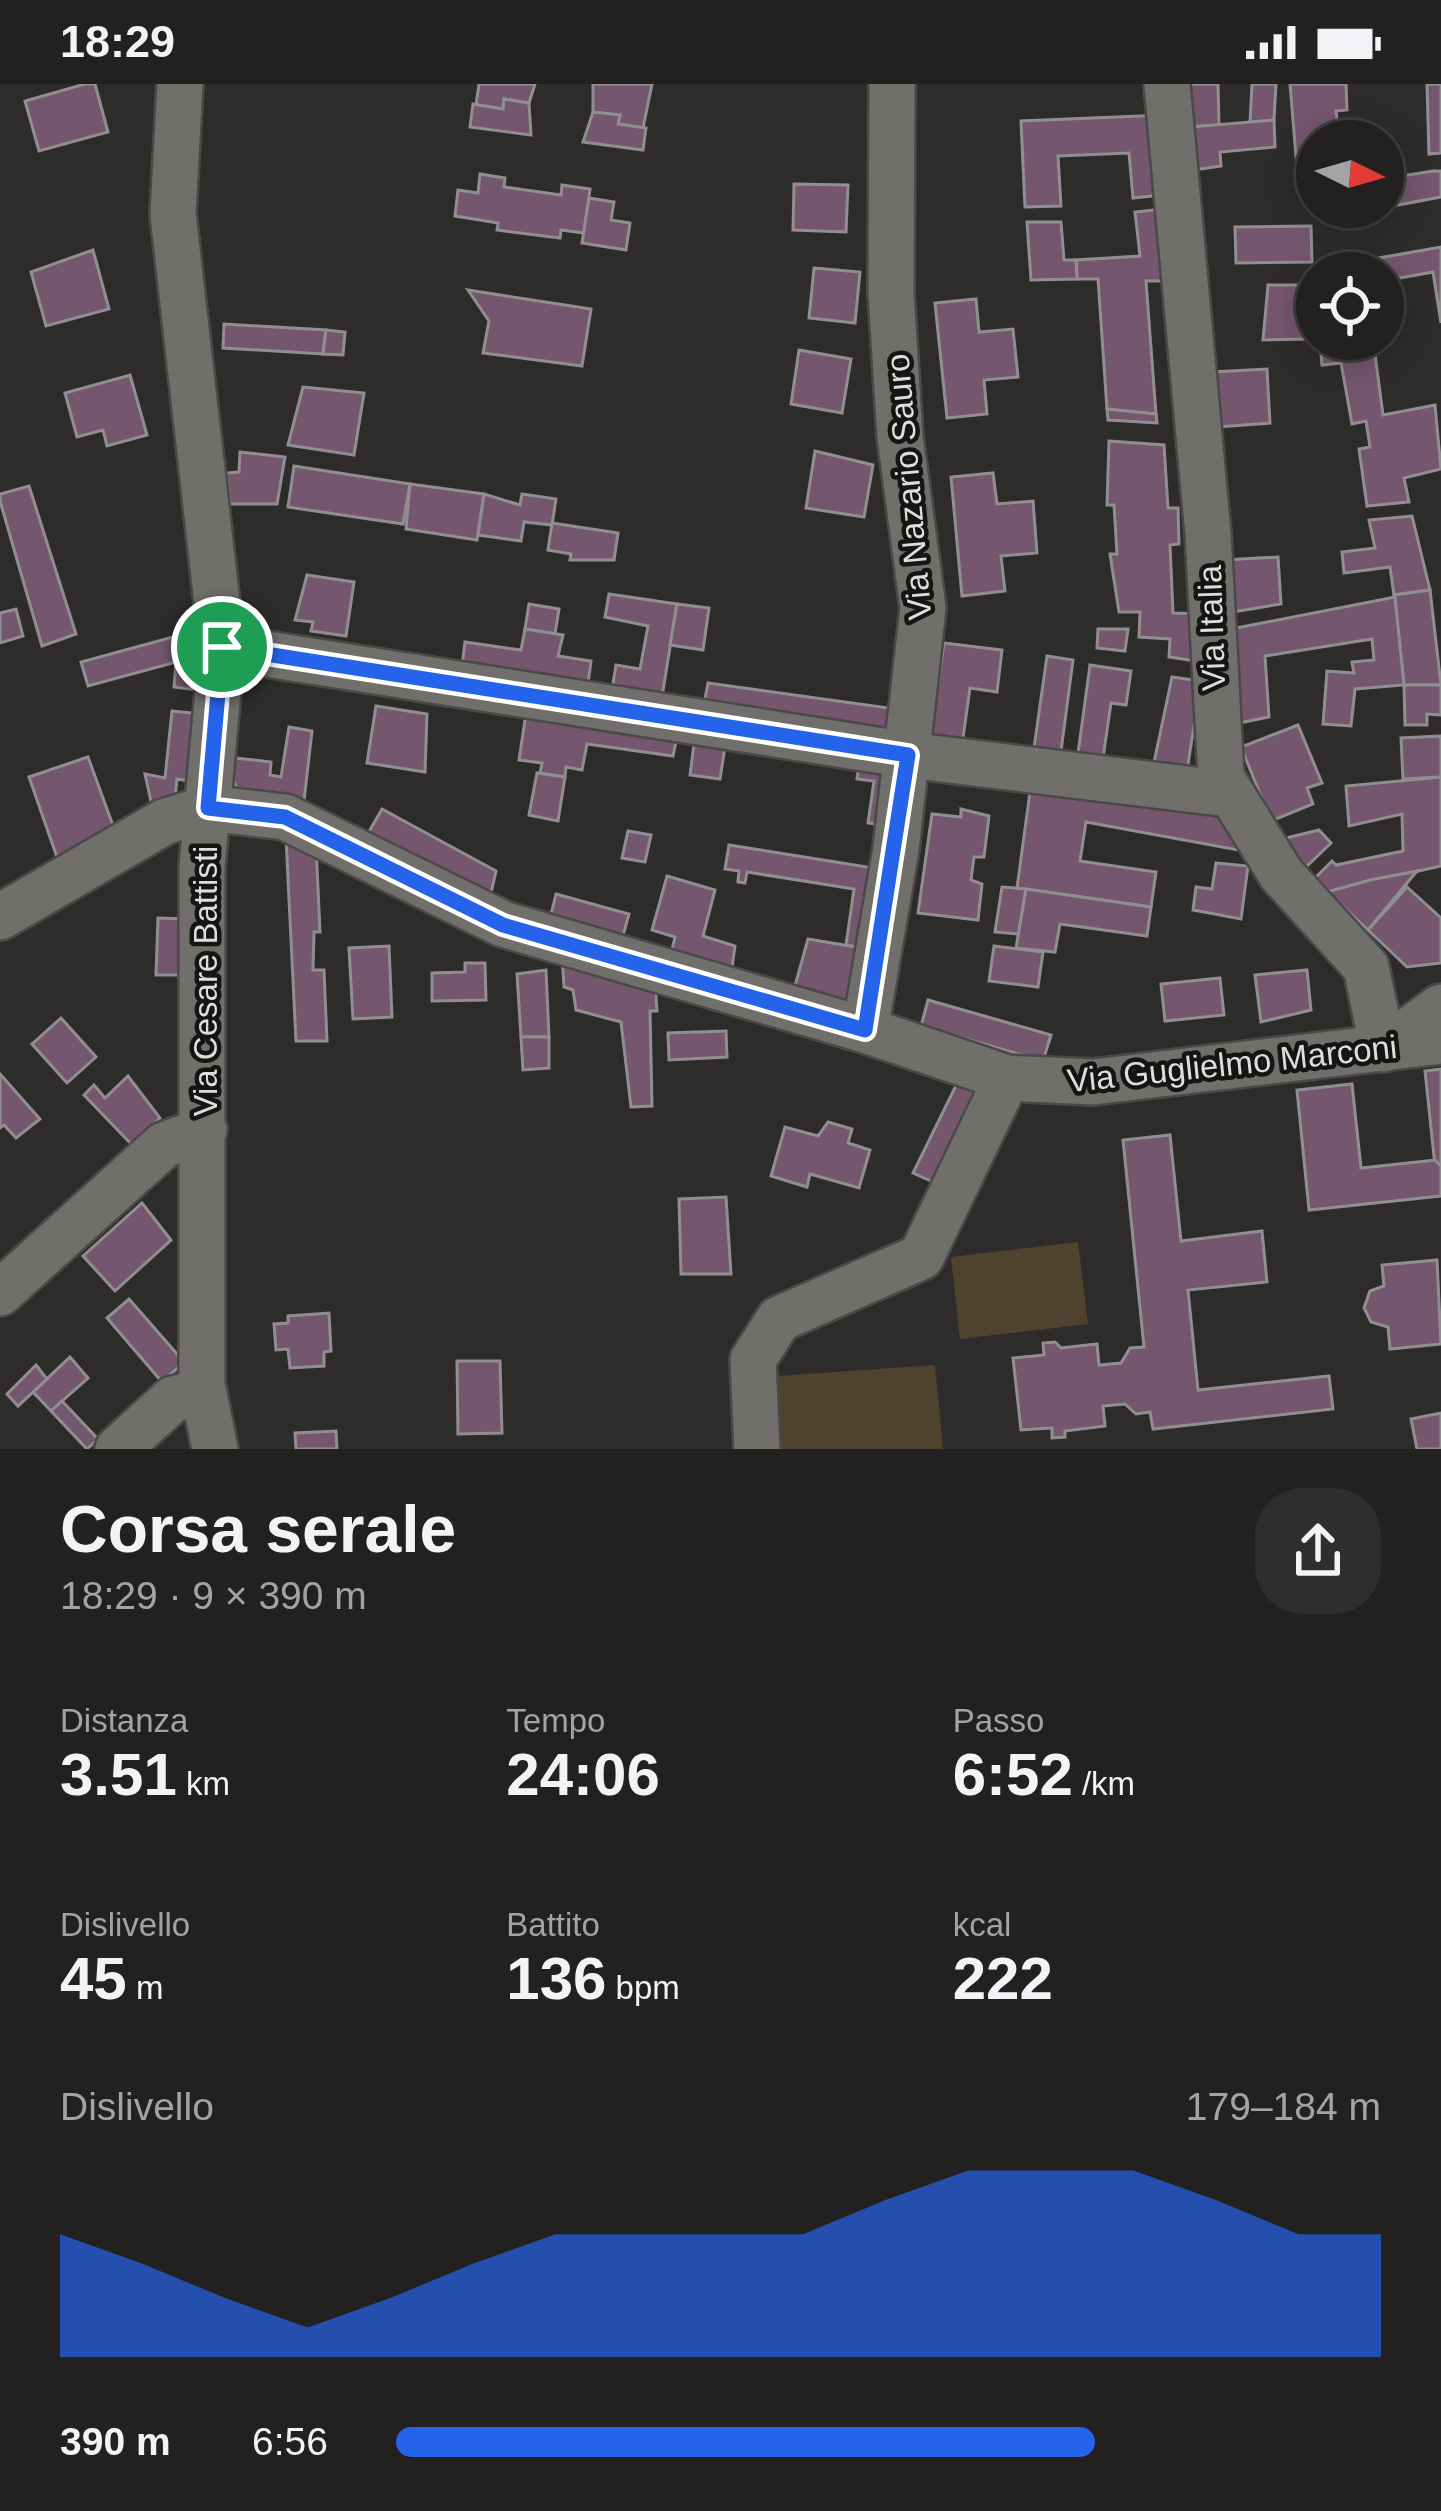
<!DOCTYPE html>
<html lang="it">
<meta charset="utf-8">
<style>
:root{--surface:#222120;--page:#2e2e2d;--text:#f1f3f6;--muted:#a2a3a5;--line:#3f3e3e;--accent:#2563eb}
body{margin:0;font-family:Helvetica,sans-serif;background:var(--page);color:var(--text);height:100vh;display:flex;flex-direction:column;font-size:45px;white-space:nowrap}
*{box-sizing:border-box;margin:0}
p{font-size:39px;color:var(--muted)}
.icon{flex:none;width:66px;height:66px;fill:none;stroke:currentColor;stroke-width:2;stroke-linecap:round;stroke-linejoin:round}
.map{position:relative;height:1365px;overflow:hidden}
.panel{display:flex;flex-direction:column;background:var(--surface);flex:1}
.panel>*{flex:none}
.needle{width:78px;rotate:95deg}
.fabs{position:absolute;left:1296px;top:36px;display:grid;gap:24px}
.fabs a{display:grid;place-items:center;width:108px;height:108px;border-radius:50%;background:var(--surface);box-shadow:0 6px 30px #0003,0 0 0 3px var(--line);font-size:60px}
.pin{position:absolute;display:grid;place-items:center;width:102px;height:102px;color:#fff;margin:-51px;border:6px solid #fff;border-radius:50%;box-shadow:0 3px 12px #0007}
.round{display:grid;place-items:center;flex:none;width:126px;height:126px;border-radius:48px;background:var(--page)}
.head{display:flex;align-items:center;justify-content:space-between;height:204px;padding:0 60px}
h1{font-size:66px;font-weight:800;line-height:90px}
.figures{display:grid;grid-template-columns:repeat(3,1fr);gap:18px;height:204px;padding:12px 60px}
.figures div{display:grid;align-content:center}
.figures b{font-size:60px;font-weight:800}
.figures small{font-size:33px;font-weight:400}
.figures p{font-size:33px}
.chart{height:336px;padding:24px 60px}
.chart p{display:flex;justify-content:space-between}
.chart svg{width:100%;height:216px;margin-top:12px;fill:var(--accent);opacity:.7}
ul{padding:0 60px;list-style:none;font-size:39px}
li{display:grid;grid-template-columns:192px 144px 1fr;align-items:center;height:90px}
li i{height:30px;border-radius:15px;background:var(--accent)}
.status{display:flex;justify-content:space-between;align-items:center;height:84px;padding:0 60px;background:var(--surface);direction:ltr}
.status svg{height:33px;fill:currentColor}
.map>svg:first-child{display:block}
.green{fill:#4f4330}
.building{fill:#74566e;stroke:#918e90;stroke-width:3}
.lines{fill:none;stroke-linecap:round;stroke-linejoin:round}
.minor-casing{stroke:#4a4948;stroke-width:50}
.minor{stroke:#706f6c;stroke-width:45}
.route-casing{stroke:#fff;stroke-width:24}
.route{stroke:#2563eb;stroke-width:15}
.labels{text-anchor:middle;stroke-width:9;stroke-linejoin:round;paint-order:stroke}
.street-label{font-size:33px;fill:#dfdedd;stroke:#151514}
</style>
<div class="status"><b>18:29</b><svg viewBox="0 0 49 12"><path d="M0 12V9h3v3zM5 12V6h3v6zM10 12V3h3v9zM15 12V0h3v12zM26 1h20v11H26zM47 4h2v5h-2z"/></svg></div>
<div class="map">
<svg width="1441" height="1365" viewBox="0 0 1441 1365">
<rect width="100%" height="100%" fill="#2e2c2a"/>
<g class="green">
<path d="M1078 1158 1088 1240 960 1255 951 1173Z"/>
<path d="M935 1281 943 1365H766L764 1293Z"/>
</g>
<g class="building">
<path d="M85 0H95L108 48 39 67 25 17Z"/>
<path d="M479 0H535L529 19 504 15 503 25 476 21Z"/>
<path d="M593 0H652L643 44 618 40 620 31 593 28Z"/>
<path d="M1187 0H1218L1219 41 1189 43Z"/>
<path d="M1252 0H1276L1274 36 1250 38Z"/>
<path d="M1290 0H1346L1347 26 1336 27 1339 50 1317 57V108L1299 109Z"/>
<path d="M1427 0H1441V69L1429 70Z"/>
<path d="M504 15 529 19 531 51 470 43 473 20 503 25Z"/>
<path d="M593 28 620 31 618 40 646 44 643 66 583 58Z"/>
<path d="M1163 31 1172 110 1133 114 1129 69 1058 72 1061 122 1025 123 1021 37Z"/>
<path d="M1274 36 1275 63 1220 68 1221 82 1194 86 1189 43Z"/>
<path d="M1433 87H1441V113L1372 126 1383 123V95Z"/>
<path d="M480 90 505 94 504 103 561 111 562 101 590 105 584 149 561 146 560 154 497 146 498 139 455 132 458 106 478 109Z"/>
<path d="M794 100 848 101 846 148 793 146Z"/>
<path d="M589 114 614 118 611 136 630 139 626 166 582 159Z"/>
<path d="M1173 124 1178 197H1146L1156 330 1107 325 1098 195H1077L1076 176 1140 172 1135 128Z"/>
<path d="M1027 138H1061L1064 176H1076L1077 195 1031 196Z"/>
<path d="M1311 142 1312 178 1236 179 1235 143Z"/>
<path d="M1441 163V239L1433 188 1383 197 1373 175Z"/>
<path d="M93 166 109 225 46 242 31 188Z"/>
<path d="M1363 176 1365 189H1331L1330 180Z"/>
<path d="M814 184 860 188 855 239 809 234Z"/>
<path d="M1268 201H1310V255L1263 256Z"/>
<path d="M468 206 591 225 582 282 483 269 489 237Z"/>
<path d="M976 215 979 248 1013 245 1018 293 984 296 987 330 947 334 935 219Z"/>
<path d="M224 240 326 246 323 270 223 264Z"/>
<path d="M326 246 345 248 343 271 323 270Z"/>
<path d="M1373 255 1383 331 1435 321 1441 385 1404 394 1409 418 1367 422 1359 365 1370 363 1366 337 1352 340 1341 279 1322 281 1320 259Z"/>
<path d="M799 266 851 275 842 329 791 320Z"/>
<path d="M1267 285 1270 339 1218 343 1212 288Z"/>
<path d="M130 291 147 351 107 362 103 346 77 353 65 309Z"/>
<path d="M303 303 364 309 354 371 288 361Z"/>
<path d="M1107 325 1156 330 1157 339 1108 336Z"/>
<path d="M1109 357 1164 361 1168 424H1178L1179 460 1170 461 1173 529 1202 530V578L1169 573 1170 555 1139 553 1140 528H1119L1110 470H1117L1114 421H1107Z"/>
<path d="M815 367 873 381 864 433 806 424Z"/>
<path d="M240 368 285 373 277 420H230L226 389 239 388Z"/>
<path d="M294 382 410 400 403 440 288 423Z"/>
<path d="M993 389 997 420 1033 417 1037 469 1001 472 1005 507 962 512 951 393Z"/>
<path d="M410 400 484 410 477 456 406 445Z"/>
<path d="M29 402 76 550 42 562 0 417V410Z"/>
<path d="M484 410 520 421 522 410 556 415 552 441 524 438 521 457 478 451Z"/>
<path d="M1412 432 1430 506 1394 511 1390 483 1344 489 1342 468 1375 464 1369 436Z"/>
<path d="M552 439 618 449 614 476H570L571 470 548 466Z"/>
<path d="M1278 473 1281 520 1227 529 1224 476Z"/>
<path d="M307 491 354 498 346 552 311 547 313 538 295 536Z"/>
<path d="M1430 506 1441 601H1404L1394 511Z"/>
<path d="M609 510 677 520 661 619 611 612 616 581 640 585 648 542 605 533Z"/>
<path d="M1395 513 1404 601 1355 605 1351 642 1323 640 1327 587 1354 589 1352 578 1374 576 1372 555 1265 572 1269 633 1229 641 1226 546Z"/>
<path d="M529 520 559 525 555 550 525 545Z"/>
<path d="M677 520 709 524 703 566 670 561Z"/>
<path d="M16 525 23 552 0 559V529Z"/>
<path d="M525 545 563 551 558 572 591 577 587 608 461 590 465 558 521 566Z"/>
<path d="M1098 545H1128L1125 567 1097 564Z"/>
<path d="M184 550 210 554 205 607 174 603 176 578 88 602 81 578Z"/>
<path d="M944 559 1002 566 997 608 970 604 962 661 930 656Z"/>
<path d="M1047 572 1073 576 1060 675 1033 671Z"/>
<path d="M1090 581 1131 587 1126 621 1111 619 1102 681 1077 677Z"/>
<path d="M1172 593 1201 597 1186 693 1152 688Z"/>
<path d="M708 599 910 627 905 656 703 626Z"/>
<path d="M1404 601H1441V631L1427 630V641H1405Z"/>
<path d="M376 622 427 630 425 688 367 679Z"/>
<path d="M527 623 679 643 673 672 587 660 582 686 566 683 565 693 540 689 542 679 519 676Z"/>
<path d="M172 627 202 630 195 698 177 695 175 716 153 727 145 690 165 694Z"/>
<path d="M1298 641 1322 699 1307 704 1313 720 1271 737 1241 663Z"/>
<path d="M289 643 312 647 304 717 239 707 233 697 235 674 271 678 270 691 281 693Z"/>
<path d="M696 645 727 650 720 695 690 691Z"/>
<path d="M1441 652V693L1403 695 1401 654Z"/>
<path d="M861 668 901 674 892 742 868 739 874 697 857 695Z"/>
<path d="M88 673 115 747 59 779 29 693Z"/>
<path d="M537 689 565 693 558 737 529 731Z"/>
<path d="M1032 693 1228 729 1249 768 1086 738 1080 777 1156 788 1151 823 1017 804Z"/>
<path d="M1441 693V782L1327 808 1314 795 1332 777 1336 781 1403 767 1402 730 1349 742 1346 702Z"/>
<path d="M382 725 496 787 489 818 367 751Z"/>
<path d="M961 725 989 732 984 773H974L971 796 982 800 978 836 918 829 932 730 961 733Z"/>
<path d="M1319 746 1331 759 1304 785 1274 757Z"/>
<path d="M628 747 651 751 645 778 622 774Z"/>
<path d="M286 754 316 760 320 848H314L313 886H324L327 957H296Z"/>
<path d="M729 761 886 786 874 866 846 861 854 805 747 788 745 799 738 798 739 787 725 785Z"/>
<path d="M1216 779 1248 782 1241 835 1193 826 1196 803 1212 805Z"/>
<path d="M1417 787 1368 846 1327 808 1370 796Z"/>
<path d="M667 792 715 806 703 852 735 862 731 891 670 874 675 853 652 846Z"/>
<path d="M1002 803 1026 805 1019 850 995 848Z"/>
<path d="M1407 803 1441 834V879L1407 883 1368 846Z"/>
<path d="M1026 805 1151 823 1147 852 1060 840 1055 868 1016 864Z"/>
<path d="M556 810 629 830 621 859 549 839Z"/>
<path d="M158 834 187 835 186 891H156Z"/>
<path d="M808 855 874 866 857 919 793 909Z"/>
<path d="M389 862 392 933 353 935 349 864Z"/>
<path d="M994 862 1043 868 1038 903 989 897Z"/>
<path d="M562 871 655 898 657 927H650L652 1022 631 1023 621 938 576 926 573 906 564 903Z"/>
<path d="M465 879H485L486 916 432 917V889L465 888Z"/>
<path d="M546 886 549 953H521L517 890Z"/>
<path d="M1307 886 1311 926 1261 938 1255 891Z"/>
<path d="M1220 894 1224 931 1165 937 1161 900Z"/>
<path d="M928 916 1051 951 1043 977 921 942Z"/>
<path d="M61 934 96 973 67 999 32 960Z"/>
<path d="M726 947 727 973 669 976 668 949Z"/>
<path d="M521 953H549V984L523 986Z"/>
<path d="M965 983 989 997 938 1100 913 1089Z"/>
<path d="M1441 985V1082H1435L1425 987Z"/>
<path d="M0 990 40 1035 16 1054 4 1041 0 1044Z"/>
<path d="M128 992 160 1034 132 1061 84 1011 94 1001 105 1014Z"/>
<path d="M1352 1000 1361 1084 1435 1076 1441 1082V1112L1309 1126 1297 1006Z"/>
<path d="M828 1038 852 1045 848 1059 870 1066 859 1104 810 1090 807 1103 771 1092 785 1043 818 1052Z"/>
<path d="M1170 1051 1181 1157 1262 1147 1267 1198 1188 1206 1198 1306 1329 1292 1333 1325 1153 1345 1150 1328 1136 1330 1125 1320 1103 1322 1105 1342 1065 1347V1353L1052 1354V1344L1021 1346 1013 1274 1044 1271 1043 1259 1055 1258 1061 1264 1097 1260 1099 1281 1121 1279 1130 1264 1144 1263 1123 1056Z"/>
<path d="M726 1113 731 1190H681L679 1115Z"/>
<path d="M142 1119 171 1156 115 1207 83 1172Z"/>
<path d="M1437 1176 1441 1260 1390 1265 1388 1243 1371 1238 1364 1224 1370 1207 1384 1202 1382 1181Z"/>
<path d="M129 1215 184 1278 162 1298 107 1234Z"/>
<path d="M329 1229 331 1267 324 1268V1282L290 1284 288 1265 276 1266 274 1240 288 1239V1232Z"/>
<path d="M70 1273 88 1294 51 1327 33 1308Z"/>
<path d="M457 1277H500L502 1349 458 1350Z"/>
<path d="M36 1281 47 1295 18 1322 7 1310Z"/>
<path d="M62 1317 98 1355 87 1365 51 1327Z"/>
<path d="M1441 1329V1365H1417L1411 1335Z"/>
<path d="M336 1347 337 1365H296L295 1349Z"/>
</g>
<g class="lines">
<g class="minor-casing">
<g id="minor">
<path d="M180 0 173 130 222 563 202 783V1300L215 1365"/>
<path d="M1167 0 1208 450 1221 693 1281 790 1366 883 1383 965"/>
<path d="M222 563 908 671 1228 710"/>
<path d="M0 833 164 738 208 724 285 733 503 840 865 946 1007 994 1093 998 1441 957"/>
<path d="M865 946 896 765 923 524 900 353 891 209 892 0"/>
<path d="M1385 964 1441 923"/>
<path d="M0 1209 164 1061 204 1046"/>
<path d="M118 1365 173 1315 203 1308"/>
<path d="M757 1365 753 1276 779 1235 921 1173 1007 994"/>
</g>
</g>
<use href="#minor" class="minor"/>
</g>
<g class="lines">
<g class="route-casing">
<path id="route" d="M222 563 908 671 865 946 503 841 285 733 208 724Z"/>
</g>
<use href="#route" class="route"/>
</g>
<g class="labels">
<g class="street-label">
<text transform="translate(908 403) rotate(-95)" y="12">Via Nazario Sauro</text>
<text transform="translate(1211 544) rotate(-92)" y="12">Via Italia</text>
<text transform="translate(205 897) rotate(-90)" y="12">Via Cesare Battisti</text>
<text transform="translate(1232 979) rotate(-6)" y="12">Via Guglielmo Marconi</text>
</g>
</g>
</svg>
<div class="fabs">
<a><svg class="needle" viewBox="-14 -14 28 28"><path d="M0-13l5 13h-10z" fill="#e53935"/><path d="M0 13l5-13h-10z" fill="#a2a3a5"/></svg></a>
<a><svg class="icon" aria-label="locate" viewBox="0 0 24 24"><circle cx="12" cy="12" r="6"/><path d="M12 2v4M12 18v4M2 12h4M18 12h4"/></svg></a>
</div>
<div class="pin" style="left:222px;top:563px;background:#1e9e55"><svg class="icon" aria-label="arrive" viewBox="0 0 24 24"><path d="M6 21V4h12l-3 4 3 4H6"/></svg></div>
</div>
<section class="panel">
<div class="head"><div><h1>Corsa serale</h1><p>18:29 · 9 × 390 m</p></div><a class="round"><svg class="icon" aria-label="share" viewBox="0 0 24 24"><path d="M12 15V3M7 8l5-5 5 5M5 13v7h14v-7"/></svg></a></div>
<div class="figures">
<div><p>Distanza</p><b>3.51<small> km</small></b></div>
<div><p>Tempo</p><b>24:06</b></div>
<div><p>Passo</p><b>6:52<small> /km</small></b></div>
</div>
<div class="figures">
<div><p>Dislivello</p><b>45<small> m</small></b></div>
<div><p>Battito</p><b>136<small> bpm</small></b></div>
<div><p>kcal</p><b>222</b></div>
</div>
<div class="chart"><p><span>Dislivello</span>179–184 m</p>
<svg viewBox="0 0 160 44" preserveAspectRatio="none"><path d="M0 44V19L10 25L20 32L30 38L40 32L50 25L60 19L70 19L80 19L90 19L100 12L110 6L120 6L130 6L140 12L150 19L160 19V44z"/></svg>
</div>
<ul>
<li><b>390 m</b>6:56<i style="width:71%"></i></li>
</ul>
</section>
